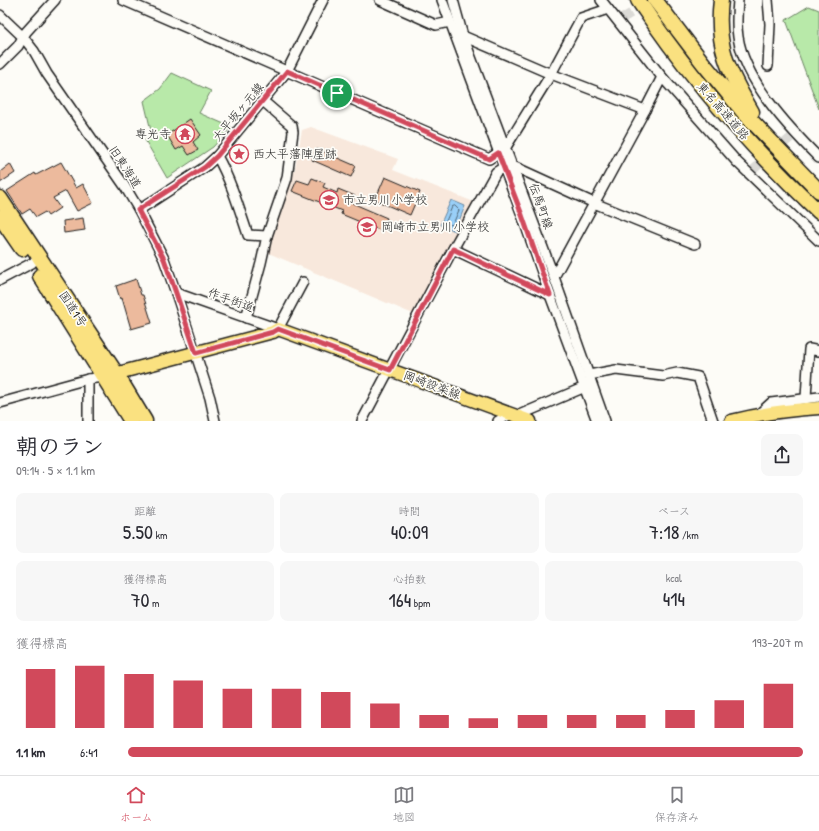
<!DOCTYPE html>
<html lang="ja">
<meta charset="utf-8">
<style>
:root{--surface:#fff;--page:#f7f7f7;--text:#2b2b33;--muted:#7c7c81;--line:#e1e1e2;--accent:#d1495b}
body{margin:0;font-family:"Patrick Hand","Klee One",sans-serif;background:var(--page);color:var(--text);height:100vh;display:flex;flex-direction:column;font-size:15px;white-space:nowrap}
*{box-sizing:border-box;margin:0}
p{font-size:13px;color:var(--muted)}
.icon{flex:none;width:22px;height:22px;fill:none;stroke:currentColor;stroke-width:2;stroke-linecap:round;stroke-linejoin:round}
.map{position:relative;height:421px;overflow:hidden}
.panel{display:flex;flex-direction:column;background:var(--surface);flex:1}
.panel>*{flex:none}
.pin{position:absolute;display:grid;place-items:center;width:34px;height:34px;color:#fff;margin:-17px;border:2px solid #fff;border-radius:50%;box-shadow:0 1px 4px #0007}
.round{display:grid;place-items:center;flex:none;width:42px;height:42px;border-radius:8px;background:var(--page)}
.summary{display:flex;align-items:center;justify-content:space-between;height:68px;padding:0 16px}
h1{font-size:22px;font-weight:600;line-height:30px}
.figures{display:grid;grid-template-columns:repeat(3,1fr);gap:6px;height:68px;padding:4px 16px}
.figures div{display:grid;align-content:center;border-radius:8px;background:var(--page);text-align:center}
.figures b{font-size:20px;font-weight:600}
.figures small{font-size:11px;font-weight:400}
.figures p{font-size:11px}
.chart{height:112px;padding:8px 16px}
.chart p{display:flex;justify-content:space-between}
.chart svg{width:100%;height:72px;margin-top:4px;stroke:var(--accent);stroke-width:6}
ul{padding:0 16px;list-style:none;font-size:13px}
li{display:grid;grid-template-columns:64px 48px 1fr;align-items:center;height:30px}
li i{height:10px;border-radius:5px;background:var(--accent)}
.tab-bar{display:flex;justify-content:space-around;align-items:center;height:56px;border-top:1px solid var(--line);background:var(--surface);font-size:11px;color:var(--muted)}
.tab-bar a{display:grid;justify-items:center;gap:2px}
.tab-bar .selected{color:var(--accent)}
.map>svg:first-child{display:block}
.built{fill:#f8e8dc}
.green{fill:#b8e9a9;stroke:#6a8262}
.water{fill:#99cff8;stroke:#6787a0}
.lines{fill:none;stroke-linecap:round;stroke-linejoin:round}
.shore{stroke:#4e6474;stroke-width:1}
.building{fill:#ecba9d;stroke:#1c1c1c}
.minor-tunnel{stroke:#dbdad6;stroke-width:9;stroke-dasharray:9 4.5;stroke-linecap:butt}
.minor-casing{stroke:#1c1c1c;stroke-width:12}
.major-casing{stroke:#1c1c1c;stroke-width:15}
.highway-casing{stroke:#1c1c1c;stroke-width:17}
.minor{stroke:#fdfcf7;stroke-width:9}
.major{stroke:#fae180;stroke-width:12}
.highway{stroke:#fae180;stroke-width:14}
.route-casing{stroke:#fff;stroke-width:8}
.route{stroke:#d1495b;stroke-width:5}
.labels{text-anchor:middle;stroke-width:3.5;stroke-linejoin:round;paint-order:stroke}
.street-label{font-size:12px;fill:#1c1c1c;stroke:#fdfcf7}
.poi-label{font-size:12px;fill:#1c1c1c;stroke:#fdfcf7;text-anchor:start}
</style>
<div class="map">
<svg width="819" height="421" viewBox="0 0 819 421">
<rect width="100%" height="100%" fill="#fdfcf7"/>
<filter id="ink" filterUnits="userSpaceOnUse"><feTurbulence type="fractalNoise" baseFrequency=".025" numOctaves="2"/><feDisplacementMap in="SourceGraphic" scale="8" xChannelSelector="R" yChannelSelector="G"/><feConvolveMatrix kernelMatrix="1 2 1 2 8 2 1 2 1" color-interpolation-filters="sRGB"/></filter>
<g filter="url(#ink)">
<path class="built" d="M311 127 398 159 393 170 474 202 413 314 266 252 295 169 302 130Z"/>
<g class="green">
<path d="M809 6 819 10V109L786 20Z"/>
<path d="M172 73 211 91 199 113 231 127 213 147 167 178 145 140 152 135 144 101 160 89Z"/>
</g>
<path class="water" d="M451 200 465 206 455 231 440 225Z"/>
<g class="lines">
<path class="shore" d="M455 206 459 210 453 224 451 225 447 223 446 221 452 207Z"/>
</g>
<g class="building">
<path d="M190 119 201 135 193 142 198 150 189 155 183 146 176 150 167 135Z"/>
<path d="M317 149 356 166 351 177 312 160Z"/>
<path d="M61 162 76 188 83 184 93 203 77 211 66 191 53 198 60 208 48 216 45 212 36 217 30 209 22 214 7 191 35 173 36 175Z"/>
<path d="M10 164 15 173 0 183V172Z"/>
<path d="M385 177 420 192 410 215 375 200Z"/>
<path d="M312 178 325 183 323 187 337 193 338 189 355 196 352 203 387 218 382 231 341 214 342 211 292 191 297 180 309 184Z"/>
<path d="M83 218 85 230 64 233 63 221Z"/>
<path d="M136 279 141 295H143L152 323 131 329 122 298 120 299 116 286Z"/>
</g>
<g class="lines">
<g class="minor-tunnel">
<path d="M623 18 647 4"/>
<path d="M753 170 795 134"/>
</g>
<g class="minor-casing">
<g id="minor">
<path d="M123 0 489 159 498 153"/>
<path d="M380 0 436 25 450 22"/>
<path d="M442 0 522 215 550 295 597 421"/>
<path d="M453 0 463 36 554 277 605 421"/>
<path d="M601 0 662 77 737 162 819 241"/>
<path d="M738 0C737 12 736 25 738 37 745 81 788 127 819 158"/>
<path d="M0 15 23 37 34 51 47 74 124 185 139 210 164 259 176 293 210 398 215 421"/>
<path d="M463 36 551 74 645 110"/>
<path d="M0 64 18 46 26 32 55 0"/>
<path d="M768 66 770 24 768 0"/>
<path d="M263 101 292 126 293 132 287 178 267 236"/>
<path d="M506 147 551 74 581 18 608 9"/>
<path d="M217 156C231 181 239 208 248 235L267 236 261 263 246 318"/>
<path d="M513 166 594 203 695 244"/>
<path d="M139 210 205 167 217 156 287 71 323 0"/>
<path d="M453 249 550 295"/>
<path d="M554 277 645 110 662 77"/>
<path d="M0 280 32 263"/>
<path d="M176 293 278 329 303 282"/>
<path d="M589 375 616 370 663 376 677 373 698 377 713 421"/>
<path d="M806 398 809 349 819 351"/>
<path d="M0 403 88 379 104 377"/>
<path d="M760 413 771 403 819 397"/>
<path d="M517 416 585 387"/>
<path d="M88 421V379"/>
<path d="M362 421 453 249 496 172 504 167"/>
<path d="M498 421 511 414"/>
</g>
</g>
<g class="major-casing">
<g id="major">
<path d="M107 376 273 332 278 329 530 421"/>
<path d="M731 421C762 413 787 410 819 408"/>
</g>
</g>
<g class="highway-casing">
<g id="highway">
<path d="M638 0C690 78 751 148 819 212"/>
<path d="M655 0 703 63 745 114 819 191"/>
<path d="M721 0C715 48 730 73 752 112"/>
<path d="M0 198 116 373 145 421"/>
<path d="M0 217 22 249"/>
<path d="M40 276 131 421"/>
</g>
</g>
<use href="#minor" class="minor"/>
<use href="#major" class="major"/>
<use href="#highway" class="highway"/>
</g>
</g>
<g class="lines" filter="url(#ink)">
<g class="route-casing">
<path id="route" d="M287 71 489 159 498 153 522 215 550 295 453 249 390 370 278 329 273 332 196 353 176 293 164 259 138 210 205 167 217 156Z"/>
</g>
<use href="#route" class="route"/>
</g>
<defs>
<g id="temple-ring" transform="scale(1)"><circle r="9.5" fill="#fdfcf7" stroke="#d1495b" stroke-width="1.5"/><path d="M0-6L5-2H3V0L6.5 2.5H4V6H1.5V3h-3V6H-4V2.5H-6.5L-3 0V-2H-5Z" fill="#d1495b"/></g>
<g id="sight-ring" transform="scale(1)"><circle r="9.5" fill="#fdfcf7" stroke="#d1495b" stroke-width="1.5"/><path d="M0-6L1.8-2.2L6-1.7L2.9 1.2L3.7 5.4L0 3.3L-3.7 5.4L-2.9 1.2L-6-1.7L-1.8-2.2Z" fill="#d1495b"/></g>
<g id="school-ring" transform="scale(1)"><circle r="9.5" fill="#fdfcf7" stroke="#d1495b" stroke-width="1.5"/><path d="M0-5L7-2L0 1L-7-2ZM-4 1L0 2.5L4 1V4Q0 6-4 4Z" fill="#d1495b"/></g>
</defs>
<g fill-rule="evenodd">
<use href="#temple-ring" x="185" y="134"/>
<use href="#sight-ring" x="239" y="154"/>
<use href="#school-ring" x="329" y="200"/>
<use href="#school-ring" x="367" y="227"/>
</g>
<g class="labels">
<g class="street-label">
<text transform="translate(723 111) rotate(49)" y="4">東名高速道路</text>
<text transform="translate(238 112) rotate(-50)" y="4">大平坂ヶ元線</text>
<text transform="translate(125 167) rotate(57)" y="4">旧東海道</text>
<text transform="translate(541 206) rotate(70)" y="4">伝馬町線</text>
<text transform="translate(231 300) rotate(20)" y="4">作手街道</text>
<text transform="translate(73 309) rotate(56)" y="4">国道1号</text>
<text transform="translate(432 385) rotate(20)" y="4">岡崎設楽線</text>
</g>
<g class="poi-label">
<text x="171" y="138" text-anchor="end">専光寺</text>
<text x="253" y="158">西大平藩陣屋跡</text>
<text x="343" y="204">市立男川小学校</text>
<text x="381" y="231">岡崎市立男川小学校</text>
</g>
</g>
</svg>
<div class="pin" style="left:337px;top:93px;background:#1e9e55"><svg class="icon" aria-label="arrive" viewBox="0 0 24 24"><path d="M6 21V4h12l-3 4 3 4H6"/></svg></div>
</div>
<section class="panel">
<div class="summary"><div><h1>朝のラン</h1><p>09:14 · 5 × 1.1 km</p></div><a class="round"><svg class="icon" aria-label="share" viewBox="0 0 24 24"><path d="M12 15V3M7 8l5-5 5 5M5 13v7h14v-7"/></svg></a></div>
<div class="figures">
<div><p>距離</p><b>5.50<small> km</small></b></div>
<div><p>時間</p><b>40:09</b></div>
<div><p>ペース</p><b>7:18<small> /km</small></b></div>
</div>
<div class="figures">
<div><p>獲得標高</p><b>70<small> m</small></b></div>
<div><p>心拍数</p><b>164<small> bpm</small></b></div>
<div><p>kcal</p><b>414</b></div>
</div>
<div class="chart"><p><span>獲得標高</span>193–207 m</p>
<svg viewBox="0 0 160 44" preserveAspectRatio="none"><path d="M5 44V8M15 44V6M25 44V11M35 44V15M45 44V20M55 44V20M65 44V22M75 44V29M85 44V36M95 44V38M105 44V36M115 44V36M125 44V36M135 44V33M145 44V27M155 44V17"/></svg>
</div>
<ul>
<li><b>1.1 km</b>6:41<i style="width:100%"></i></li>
</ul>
</section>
<nav class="tab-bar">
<a class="selected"><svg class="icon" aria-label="home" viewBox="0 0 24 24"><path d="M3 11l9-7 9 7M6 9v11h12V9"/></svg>ホーム</a>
<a><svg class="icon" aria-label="map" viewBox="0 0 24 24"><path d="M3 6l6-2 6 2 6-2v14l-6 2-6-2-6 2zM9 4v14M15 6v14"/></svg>地図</a>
<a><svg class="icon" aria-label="saved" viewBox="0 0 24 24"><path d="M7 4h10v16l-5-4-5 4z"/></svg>保存済み</a>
</nav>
